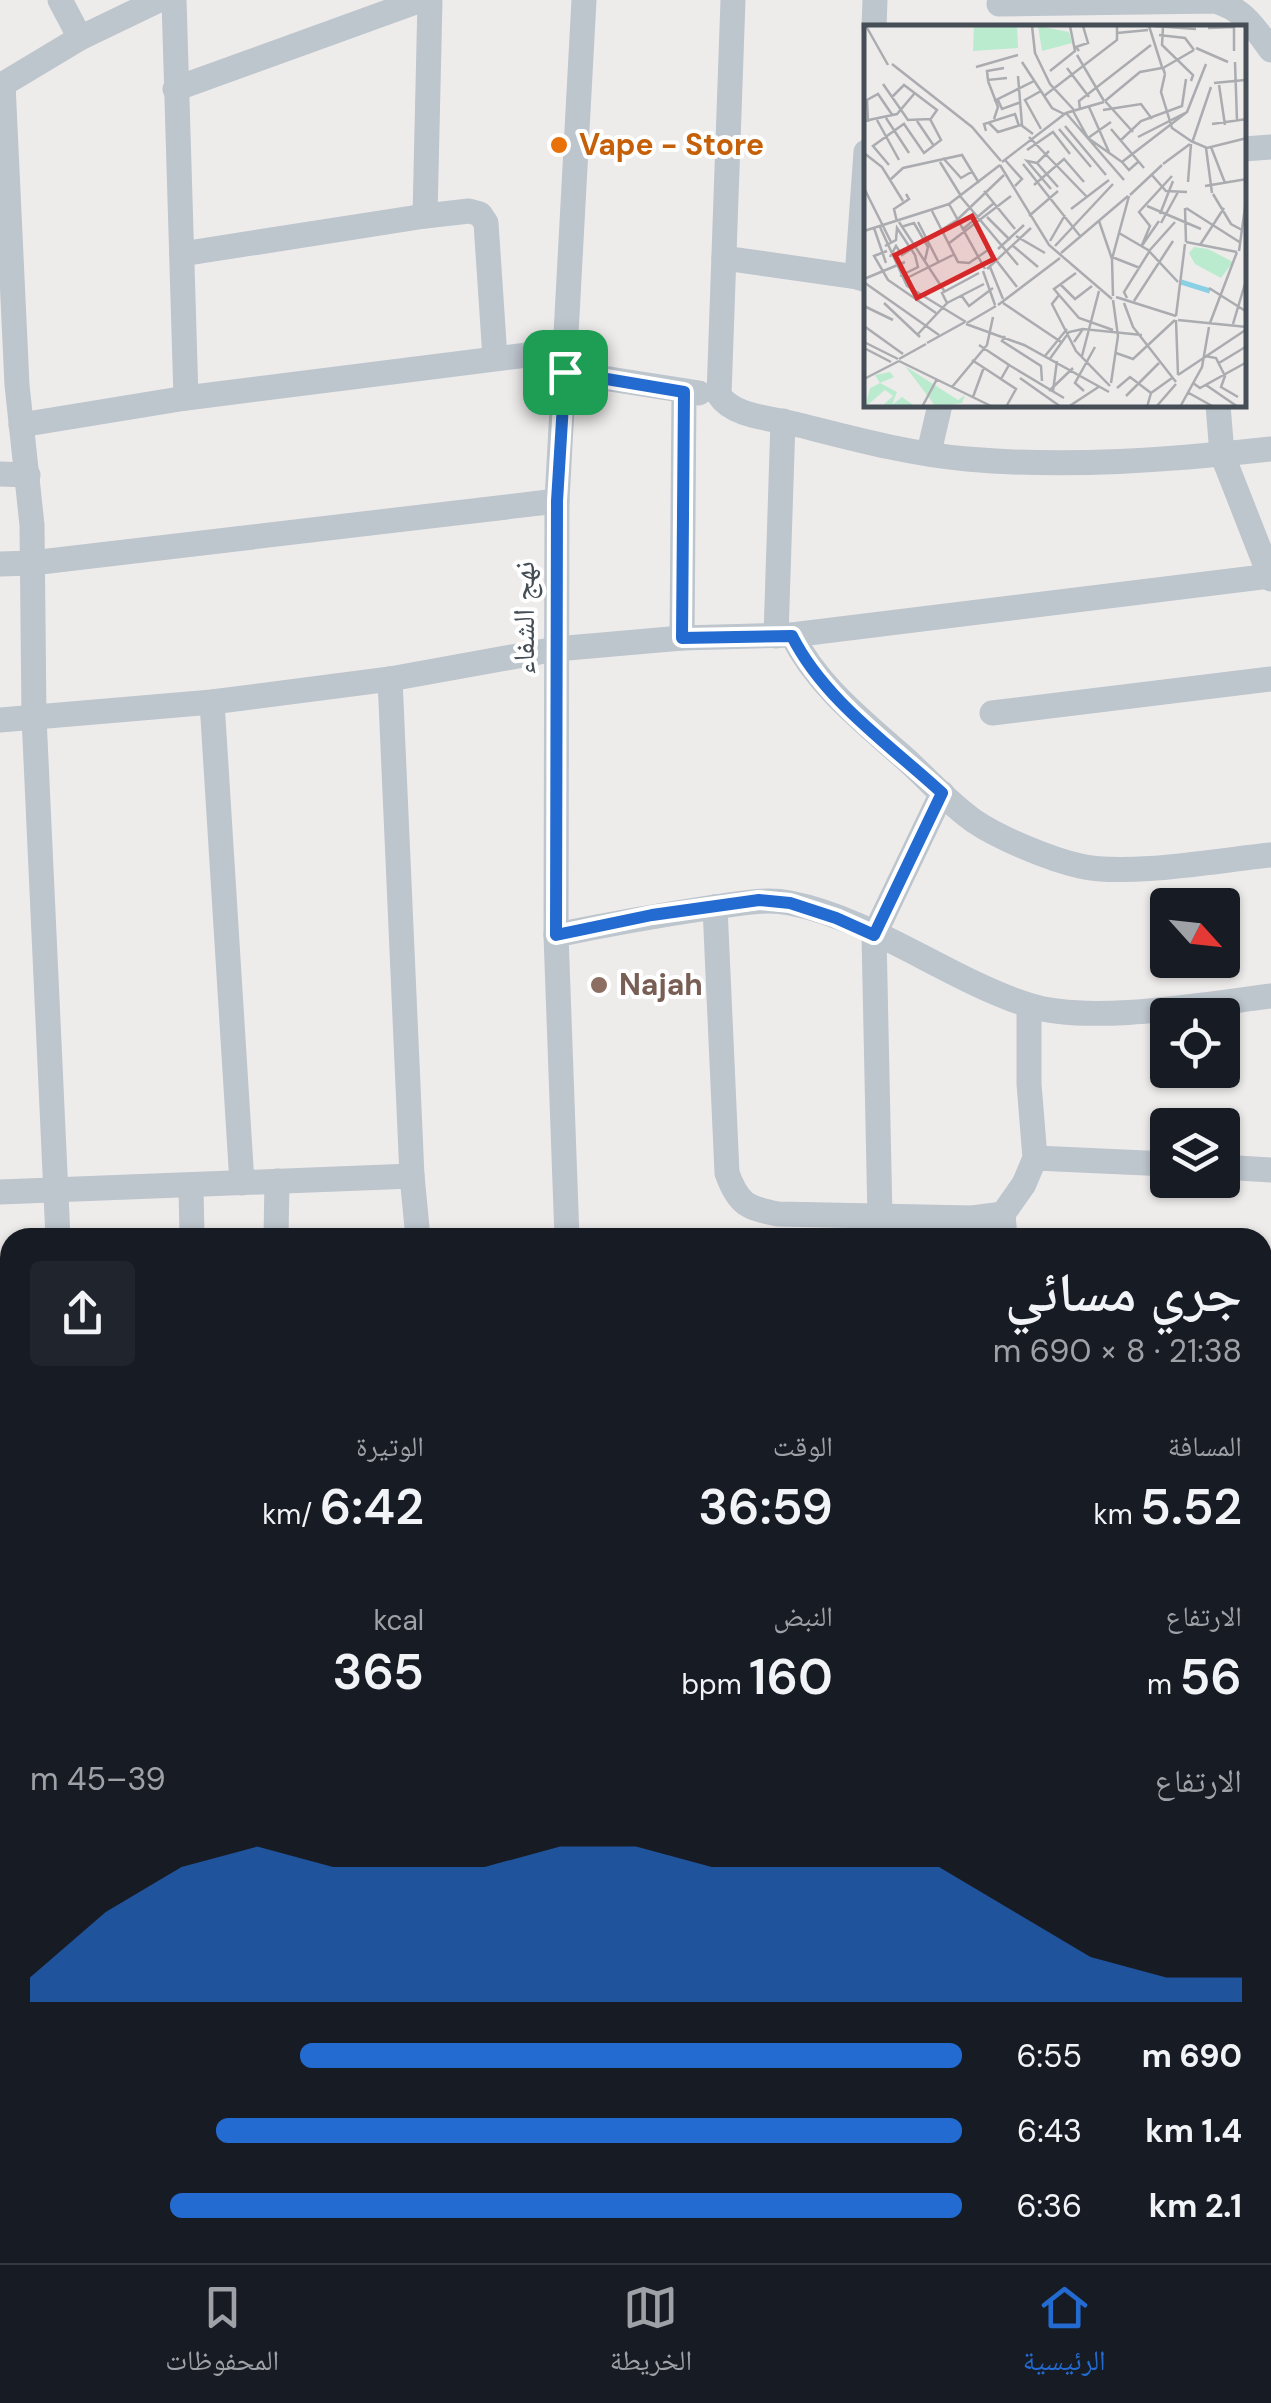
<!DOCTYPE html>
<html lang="ar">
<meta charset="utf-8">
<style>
:root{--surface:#171b24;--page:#20242c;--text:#f1f3f6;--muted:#9ea1a6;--line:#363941;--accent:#236bd0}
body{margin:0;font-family:"DM Sans","Noto Naskh Arabic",sans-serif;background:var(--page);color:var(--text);direction:rtl;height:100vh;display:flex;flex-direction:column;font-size:38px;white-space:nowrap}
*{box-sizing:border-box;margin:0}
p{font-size:32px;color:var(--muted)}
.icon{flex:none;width:55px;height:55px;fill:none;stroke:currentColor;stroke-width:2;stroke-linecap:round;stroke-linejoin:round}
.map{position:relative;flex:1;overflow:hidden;direction:ltr}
.side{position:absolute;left:0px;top:1228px;width:1272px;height:1038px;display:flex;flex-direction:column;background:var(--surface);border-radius:30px 30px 0 0;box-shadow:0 2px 8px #0004;direction:rtl}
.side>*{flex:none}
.needle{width:65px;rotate:117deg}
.fabs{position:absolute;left:1150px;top:888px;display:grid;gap:20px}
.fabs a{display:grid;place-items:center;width:90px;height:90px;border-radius:10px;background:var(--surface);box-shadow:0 2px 8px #0004;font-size:50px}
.pin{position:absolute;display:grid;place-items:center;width:85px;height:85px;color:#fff;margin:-42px;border-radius:20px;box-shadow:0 5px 15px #0006}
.round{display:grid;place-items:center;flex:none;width:105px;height:105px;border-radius:10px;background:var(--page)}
.headline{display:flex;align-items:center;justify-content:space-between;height:170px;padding:0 30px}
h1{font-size:55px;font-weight:600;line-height:75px}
.metrics{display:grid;grid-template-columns:repeat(3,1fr);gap:15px;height:170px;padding:10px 30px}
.metrics div{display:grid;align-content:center}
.metrics b{font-size:50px;font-weight:600}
.metrics small{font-size:28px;font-weight:400}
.metrics p{font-size:28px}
.chart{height:280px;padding:20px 30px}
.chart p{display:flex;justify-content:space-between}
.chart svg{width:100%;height:180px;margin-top:10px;fill:var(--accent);opacity:.7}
ul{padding:0 30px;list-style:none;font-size:32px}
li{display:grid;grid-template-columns:160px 120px 1fr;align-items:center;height:75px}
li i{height:25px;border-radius:12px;background:var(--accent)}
.dock{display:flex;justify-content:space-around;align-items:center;height:140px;border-top:2px solid var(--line);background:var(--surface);font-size:28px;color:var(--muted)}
.dock a{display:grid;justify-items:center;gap:5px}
.dock .current{color:var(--accent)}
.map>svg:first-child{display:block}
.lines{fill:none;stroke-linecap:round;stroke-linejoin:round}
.minor{stroke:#bdc5cd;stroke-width:25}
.route-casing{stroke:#fff;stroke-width:20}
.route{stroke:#236bd0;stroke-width:12}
.food-dot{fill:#e8710a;stroke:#fff;stroke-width:4}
.education-dot{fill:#8d6e63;stroke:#fff;stroke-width:4}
.labels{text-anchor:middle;stroke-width:8;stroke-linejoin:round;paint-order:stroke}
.food-label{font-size:30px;font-weight:bold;fill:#c56008;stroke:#fff;text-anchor:start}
.street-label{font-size:30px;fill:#454e57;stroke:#fff}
.education-label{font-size:30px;font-weight:bold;fill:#785e54;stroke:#fff;text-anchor:start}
.inset-river{fill:none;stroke:#8ad0e5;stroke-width:5}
.inset-road{fill:none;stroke:#aaacb0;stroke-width:2.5}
.view{fill:#d62828;fill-opacity:0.15;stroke:#d62828;stroke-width:5}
.inset-edge{fill:none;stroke:#454e57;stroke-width:5}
</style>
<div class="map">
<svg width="1271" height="2263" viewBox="0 0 1271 2263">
<rect width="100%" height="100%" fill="#eeebeb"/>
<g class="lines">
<g class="minor">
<path d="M60 0 80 38"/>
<path d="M174 0 186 398"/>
<path d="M733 0 719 395C733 417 772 418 795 424 851 438 909 454 967 459 1068 468 1170 460 1271 449"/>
<path d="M999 4 1215 1C1243 9 1254 27 1271 50"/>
<path d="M874 28 875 0"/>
<path d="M3 84 17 385 32 525 34 717 58 1238"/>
<path d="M0 86 80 38 159 0"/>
<path d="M175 89 421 0"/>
<path d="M1244 149 1271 147"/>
<path d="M866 152 857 277 866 280"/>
<path d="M425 216 430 0"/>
<path d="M182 254 425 216 469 211 480 214 486 223 495 358"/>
<path d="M724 258 857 277"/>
<path d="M565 372 699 393"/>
<path d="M1218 405 1222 454 1271 579"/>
<path d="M21 425 186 398 567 350"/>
<path d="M929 452 940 405"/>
<path d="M0 474 28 475"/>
<path d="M0 564 32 563 557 501"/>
<path d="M792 635C818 688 868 725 911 764 931 783 951 805 974 821 999 838 1049 859 1080 866 1128 877 1219 860 1271 855"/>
<path d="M776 636 783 421"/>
<path d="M682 638 684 392"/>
<path d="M390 679 412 1176 418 1238"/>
<path d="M212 702 242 1183"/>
<path d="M992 713 1271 679"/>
<path d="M0 720 212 702 390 679 556 649 682 638 792 635 1271 576"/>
<path d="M715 907 727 1173C738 1204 747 1208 778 1214L972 1218 1003 1214"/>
<path d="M556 935C609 924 661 915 714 907 740 904 764 898 790 903 872 919 948 979 1028 1005 1089 1025 1206 1004 1271 996"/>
<path d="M1035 1158 1168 1164"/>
<path d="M1222 1167 1271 1170"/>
<path d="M191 1187 192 1238"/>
<path d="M0 1192 412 1176"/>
<path d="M880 1218 874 935 942 793"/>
<path d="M276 1238 277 1181"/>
<path d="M567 1238 556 935 557 501 584 0"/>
<path d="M1005 1238 1003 1214 1024 1184 1035 1158 1029 1084V1006"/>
<path d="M1262 1390H1271"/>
<path d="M0 1482H10"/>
<path d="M1262 1548H1271"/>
<path d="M0 1700 10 1699"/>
<path d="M1262 1706H1271"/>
<path d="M0 1863 10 1864"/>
<path d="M1262 1868H1271"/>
<path d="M0 1956 10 1957"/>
<path d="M1262 2020 1271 2055"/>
<path d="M0 2042 10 2043"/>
<path d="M0 2144 10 2182"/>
<path d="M29 2255 31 2263"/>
<path d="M380 2255 382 2263"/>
<path d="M712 2255 714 2263"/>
<path d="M1156 2255 1159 2263"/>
<path d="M208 2263 252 2255"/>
<path d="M963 2263 993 2256"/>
</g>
</g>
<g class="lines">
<g class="route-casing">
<path id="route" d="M565 372 684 392 682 638 792 636C824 700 890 745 942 793L874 935 836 918 790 903 759 900 652 915 556 935 557 501Z"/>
</g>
<use href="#route" class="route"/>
</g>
<circle class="food-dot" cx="559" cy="145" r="10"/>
<circle class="education-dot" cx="599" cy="985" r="10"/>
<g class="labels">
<g class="food-label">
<text x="579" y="155">Vape - Store</text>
</g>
<g class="street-label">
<text transform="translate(524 618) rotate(-90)" y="10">نهج الشفاء</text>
</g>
<g class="education-label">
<text x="619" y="995">Najah</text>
</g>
</g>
<g transform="translate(864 25)">
<rect width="382" height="382" fill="#eeebeb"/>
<path d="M110 1H153L154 23 109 26ZM174 1 205 7 208 18 178 26ZM330 222 344 224 369 237 357 253 331 239 325 228ZM41 341 94 375 101 370 98 378 72 382ZM26 347 30 352 16 358 33 367 28 380 38 372 52 382H17L29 371 21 365 1 382 6 363 16 358 11 350Z" fill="#baebce"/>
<path class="inset-river" d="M317 257 346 266"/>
<path class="inset-road" d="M2 1 24 40M168 1 171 28 186 59 210 85M285 1 298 42M290 1 332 4M299 2 298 20 329 50 327 56M344 3 370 2V26M253 8 284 5M295 10 321 13 330 25M332 23 364 37M215 26 212 22 224 18 219 1M213 30 240 76M158 37 188 83 200 89M371 37 373 96M28 39 108 102 137 136M112 42 154 30M140 43 123 46 124 55 143 53M203 43 225 72M186 46 211 26 206 1M301 49 297 67 308 103 327 116M301 49 299 43 330 25M154 51 158 100M124 56 134 82 130 94M350 58 381 55M19 59 44 95 66 94 77 115 60 128 40 99M355 60 361 100M177 66 161 75 177 104M180 71 253 15V1M28 72 40 60 73 85 66 95M134 75 138 84 157 77M130 76 170 56M241 76 269 107M241 76 276 47 298 43M225 82 245 127M216 84 215 76 287 20M239 85 277 79 288 94M209 86 224 113M202 88 260 155M22 93 45 128M13 95 35 135M0 96 33 89 50 69M53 96 70 121M4 97 3 75 14 69 29 91M124 97 134 107 157 100 169 109M247 97 224 113 258 137M348 99 383 94M201 101 242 150M195 104 227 142M247 104 280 143M122 106 120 99 151 89 155 101M165 112 223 172M274 112 323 87 342 39M257 115 277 96 318 81 322 54M327 116 343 123 383 113M328 118 347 62M347 122 361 158M342 123 348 168M163 125 189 107 206 129M185 126 173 138 194 162M0 128 18 142 39 176M79 133 97 153 109 146M141 135 158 154 151 161M76 137 97 171M138 137 202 88 240 77M274 137 265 145 258 137 323 87M173 138 163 136 187 164M159 139 216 211M299 139 326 119M25 140 9 121 41 98M136 140 185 220 248 274M287 149 302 166 323 167M27 154 39 143 98 130 115 158M324 157 327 119M170 160 200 134 220 157M341 161 383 154M0 163 27 217M120 166 151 204M349 169 367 199 378 205M266 170 298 140M96 171 154 240M85 179 121 244M283 181 337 204M321 183 322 217M322 183 377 218M207 184 245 155M68 186 94 237 105 238 124 225M296 189 309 156M165 191 194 166M123 192 146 215M235 196 248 234M33 197 30 184 45 174 42 169M35 197 81 267M54 197 75 238M297 198 314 167M16 202 43 261 102 297M37 202 50 198 64 222 61 235M10 203 22 238M98 205 130 178M0 206 85 179 136 140M255 208 284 225 314 257M152 211 181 228M186 216 201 190M322 217 373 227M84 219 147 171M148 220 174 242M278 220 286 201 275 187 308 151M336 220 360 183M21 221 32 215 33 203 51 230 54 242 36 251M191 221 249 159M122 222 153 262M277 222 295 196M134 224 160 200M23 226 10 231 24 255 72 288M285 226 311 197M375 226 383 168M197 228 264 171M26 232 32 221 38 230 93 195 140 150M248 232 276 243M126 242 139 274M123 244 167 203M119 246 131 280M212 248 190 264 195 270 188 279 212 326 246 361M0 254 41 237M39 255 89 230M1 258 75 310M196 259 211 274 228 261M345 263 383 287M97 270 105 281 129 263M195 270 215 293 249 305M249 271 248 234 265 171M56 272 111 245M252 272 312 291M263 273 260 267 285 227M270 276 309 216M20 278 56 312M83 278 120 259M139 278 197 317M260 278 269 302 312 357M134 280 196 233M0 281 29 295M312 291 321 219M312 295 314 350M314 295 383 302M103 298 132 281M346 298 373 227M102 299 160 320 245 367M369 299 383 252M0 301 39 329M54 309 83 278 78 268 115 248M141 311 138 316 177 341 178 356M0 317 34 334M210 317 219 304 278 310M63 318 101 297M115 320 145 340 137 354 152 364 142 382M0 323 27 337M252 328 269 334 311 295M181 331 203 304M218 331 235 266M341 331 352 333 361 351 357 362 374 372M35 334 62 319M108 335 137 354M185 335 205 307 219 304M35 336 129 382M355 338 383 321M145 340 200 373M314 350 383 304M156 353 197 382M0 354 35 336M247 358 254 311 249 275M329 358 336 363 383 337M342 360 374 382M88 362 123 320 129 292M253 363 266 352 287 368M185 366 209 343M189 366 193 336M220 366 211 358 231 322M323 367 350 382M262 371 295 338M109 372 120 342M58 382 73 354M204 382 236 361M283 382 287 368 308 353M292 382 312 359M316 382 338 342 345 302"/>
<path class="view" d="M108 191 130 234 53 273 31 230Z"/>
<rect width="382" height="382" class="inset-edge"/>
</g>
</svg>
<div class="fabs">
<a><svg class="needle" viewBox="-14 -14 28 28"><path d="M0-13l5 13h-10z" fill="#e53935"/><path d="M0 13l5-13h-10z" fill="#9ea1a6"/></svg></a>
<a><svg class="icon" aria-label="locate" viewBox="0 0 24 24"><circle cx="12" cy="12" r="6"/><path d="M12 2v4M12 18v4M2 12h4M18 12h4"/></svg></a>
<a><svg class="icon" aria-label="layers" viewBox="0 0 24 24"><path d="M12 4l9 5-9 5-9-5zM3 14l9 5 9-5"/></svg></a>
</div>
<div class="pin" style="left:565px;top:372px;background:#1e9e55"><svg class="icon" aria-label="arrive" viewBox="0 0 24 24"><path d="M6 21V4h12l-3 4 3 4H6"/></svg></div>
<section class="side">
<div class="headline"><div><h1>جري مسائي</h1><p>21:38 · 8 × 690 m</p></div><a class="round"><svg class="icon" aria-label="share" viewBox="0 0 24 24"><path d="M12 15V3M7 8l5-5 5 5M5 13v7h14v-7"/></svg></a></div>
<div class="metrics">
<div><p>المسافة</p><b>5.52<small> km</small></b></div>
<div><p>الوقت</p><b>36:59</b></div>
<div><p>الوتيرة</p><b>6:42<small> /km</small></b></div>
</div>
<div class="metrics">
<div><p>الارتفاع</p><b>56<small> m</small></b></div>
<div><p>النبض</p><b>160<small> bpm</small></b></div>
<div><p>kcal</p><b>365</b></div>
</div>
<div class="chart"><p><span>الارتفاع</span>39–45 m</p>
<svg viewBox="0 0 160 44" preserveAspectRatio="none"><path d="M0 44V38L10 22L20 11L30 6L40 11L50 11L60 11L70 6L80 6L90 11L100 11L110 11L120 11L130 22L140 33L150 38L160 38V44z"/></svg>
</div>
<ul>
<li><b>690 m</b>6:55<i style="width:71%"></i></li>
<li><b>1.4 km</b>6:43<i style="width:80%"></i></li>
<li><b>2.1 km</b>6:36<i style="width:85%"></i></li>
</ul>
</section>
</div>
<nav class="dock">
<a class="current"><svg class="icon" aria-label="home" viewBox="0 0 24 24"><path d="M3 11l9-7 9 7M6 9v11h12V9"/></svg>الرئيسية</a>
<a><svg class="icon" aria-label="map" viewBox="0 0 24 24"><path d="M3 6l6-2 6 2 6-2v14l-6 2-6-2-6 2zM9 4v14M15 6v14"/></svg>الخريطة</a>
<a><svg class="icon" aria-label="saved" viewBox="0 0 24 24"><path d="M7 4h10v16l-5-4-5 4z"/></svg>المحفوظات</a>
</nav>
